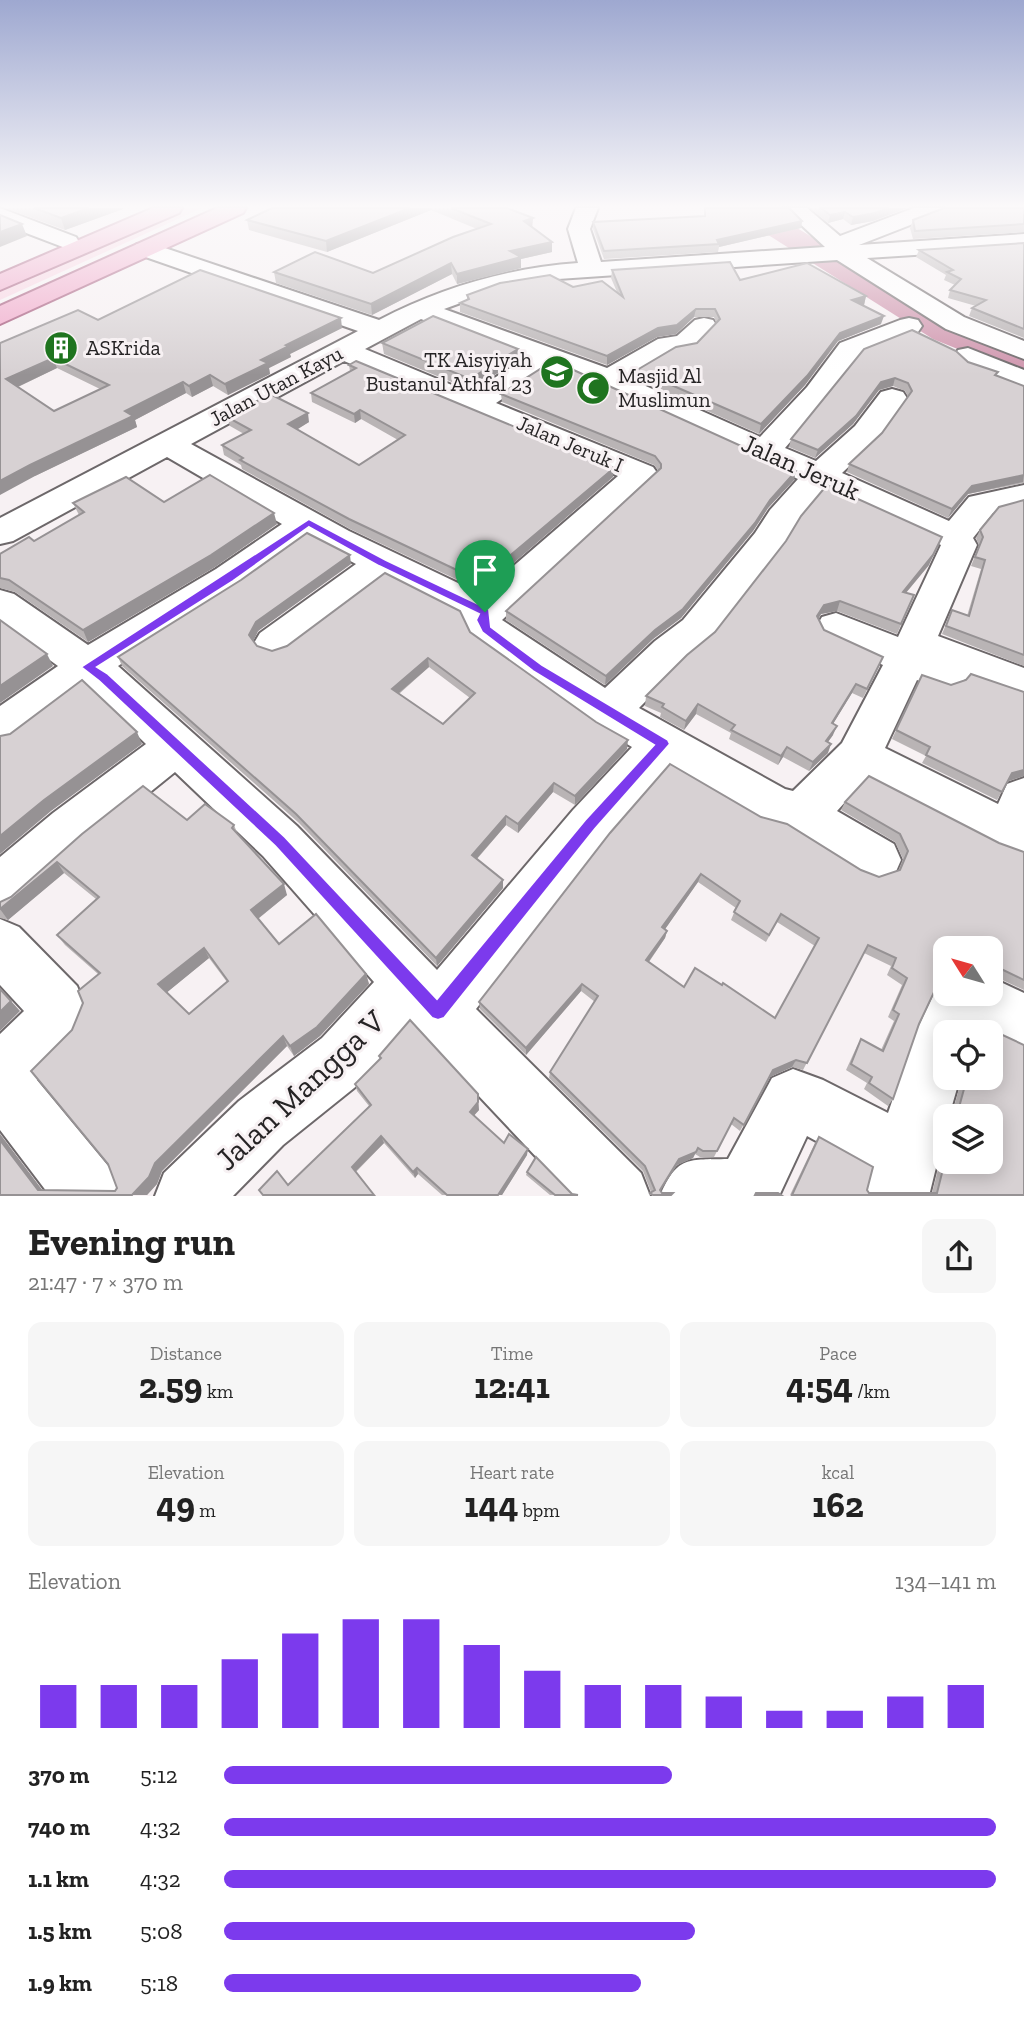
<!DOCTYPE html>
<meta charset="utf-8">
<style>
:root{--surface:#fff;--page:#f6f6f6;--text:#222;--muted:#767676;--accent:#7c3aed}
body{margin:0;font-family:"Zilla Slab",serif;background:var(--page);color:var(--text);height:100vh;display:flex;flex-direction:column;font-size:26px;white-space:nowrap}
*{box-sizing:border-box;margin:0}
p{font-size:23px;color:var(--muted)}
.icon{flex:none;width:38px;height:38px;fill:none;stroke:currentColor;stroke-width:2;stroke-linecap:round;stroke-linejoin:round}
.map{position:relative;height:1196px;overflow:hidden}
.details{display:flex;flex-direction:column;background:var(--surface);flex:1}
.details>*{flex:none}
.needle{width:46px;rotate:307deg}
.buttons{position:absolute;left:933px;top:936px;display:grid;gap:14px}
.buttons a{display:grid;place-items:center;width:70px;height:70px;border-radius:14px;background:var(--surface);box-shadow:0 4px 18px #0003;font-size:35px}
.pin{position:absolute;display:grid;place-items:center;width:60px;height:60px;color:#fff;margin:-72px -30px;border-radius:50% 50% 50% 0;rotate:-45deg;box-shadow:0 0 7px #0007}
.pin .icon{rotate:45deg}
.round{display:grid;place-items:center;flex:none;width:74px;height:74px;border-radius:14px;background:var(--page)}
.overview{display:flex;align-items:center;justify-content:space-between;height:119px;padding:0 28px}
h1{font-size:38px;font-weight:700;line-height:52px}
.figures{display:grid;grid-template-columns:repeat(3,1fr);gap:10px;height:119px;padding:7px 28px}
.figures div{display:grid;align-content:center;border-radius:14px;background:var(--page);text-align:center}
.figures b{font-size:35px;font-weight:700}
.figures small{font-size:19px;font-weight:400}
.figures p{font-size:19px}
.chart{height:196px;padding:14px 28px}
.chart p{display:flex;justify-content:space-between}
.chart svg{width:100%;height:126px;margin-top:7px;stroke:var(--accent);stroke-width:6}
ul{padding:0 28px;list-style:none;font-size:23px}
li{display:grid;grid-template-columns:112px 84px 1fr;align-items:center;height:52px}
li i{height:18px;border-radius:9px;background:var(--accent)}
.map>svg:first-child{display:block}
.green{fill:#f8d3e1}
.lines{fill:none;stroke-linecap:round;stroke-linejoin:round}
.river{fill:#cf95ad;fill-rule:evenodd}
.minor-casing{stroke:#6d686a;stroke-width:4}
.major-casing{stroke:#a35579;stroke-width:4}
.minor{fill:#fff;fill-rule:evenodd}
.major{fill:#f0a9ca;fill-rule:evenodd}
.wall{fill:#b9b4b5;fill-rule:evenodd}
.shaded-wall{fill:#969294}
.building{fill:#d7d1d3;stroke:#969294;stroke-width:2;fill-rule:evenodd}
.route{fill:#7c3aed;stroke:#fff;stroke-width:2;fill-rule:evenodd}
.labels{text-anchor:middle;stroke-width:6;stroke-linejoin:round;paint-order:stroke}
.far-poi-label{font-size:21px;fill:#262425;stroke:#f7f1f3;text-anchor:start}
.far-street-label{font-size:21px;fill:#262425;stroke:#f7f1f3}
.street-label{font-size:26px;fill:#262425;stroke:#f7f1f3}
.near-street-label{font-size:32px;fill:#262425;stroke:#f7f1f3}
</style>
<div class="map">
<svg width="1024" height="1196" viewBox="0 0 1024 1196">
<rect width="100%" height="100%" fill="#f7f1f3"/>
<path class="green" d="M182 208H202L0 300V289Z"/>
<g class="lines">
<path class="river" d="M731 208H764L957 325 1024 352V376L933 339 735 214Z"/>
<g class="minor-casing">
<g id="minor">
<path d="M0 208 76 237 79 242 76 247 68 249 0 223Z"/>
<path d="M576 208H598L590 229 601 262 825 247 783 208H807L840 236 914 208H944L941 213 859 245 1024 234V248L867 258 964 317 1024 341V359L946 329 837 260 558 279 499 289 444 309 607 368 658 339 677 336 695 320 704 318 713 320 717 326 694 350 674 353 630 379 760 437 807 387 840 343 900 320 909 318 918 320 922 326 918 332 860 355 827 399 785 448 816 461 855 426 881 392 892 389 903 392 907 398 877 440 842 473 949 521 969 497 1024 485V505L993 513 973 538 977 545 938 636 1024 668V701L965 679 961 686 946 691 917 680 885 748 998 804 1007 784 1024 778V862L994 849 864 781 837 811 894 844 901 860 894 876 876 883 858 876 785 830 759 823 668 769 607 840 476 1009 641 1173 650 1196H573L411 1024 364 1080 283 1145 233 1196H155L164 1173 239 1101 322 1038 374 982 263 856 175 772 87 843 18 906 0 913V857L53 813 146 744 88 688 16 743 0 748V706L58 666 0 624V590L14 594 88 645 216 569 282 524 167 457 13 541 0 544V518L358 331 137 254 133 249 137 244H153L379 320C441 288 507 268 578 263L568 229ZM421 319 524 359 471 393 365 349ZM344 361 618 476 481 594 349 531 191 444ZM550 367 568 372 798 479 770 510 755 533 683 620 655 641 605 688 502 620 658 474 653 467 496 403ZM824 491 941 545 898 637 836 613 822 617 816 627 822 637 883 665 842 743 793 791 785 789 639 708 683 663 711 640 781 549 796 524ZM309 539 356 564 260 633 254 643 260 653 274 658 288 653 386 579 463 618 472 639 593 724 632 747 573 810 437 970 297 826 118 666 242 587Z"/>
<path d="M968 348 1024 370V389L958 362 954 356 958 350Z"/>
<path d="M0 919 19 927 77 986 88 1012 78 1038 37 1080 114 1173 123 1196H50L0 1130V1034L24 1011 0 985Z"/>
<path d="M990 977 1024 993V1053L990 1037V1032L976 1029 974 1032H945V1078H960L949 1116H945V1131L929 1196H864L871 1171 807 1136 779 1196H660C677 1155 689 1160 728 1159L772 1078 793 1069 823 1080 888 1113 916 1032 939 983 945 980V994H990Z"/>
</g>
</g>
<g class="major-casing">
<g id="major">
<path d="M153 208H182L179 213 0 290V274Z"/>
<path d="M217 208H246L243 213 0 324V306Z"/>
</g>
</g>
<use href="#minor" class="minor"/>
<use href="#major" class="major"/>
</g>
<g class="wall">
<path d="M5 208H123V209L65 230Z"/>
<path d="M272 208H507L533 218 532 227 552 252 521 259V268L457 284 452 274 372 315 276 283 274 272 373 273 477 229 431 210 327 252 249 230 247 220Z"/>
<path d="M705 208H789L802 221 801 228 719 247 718 252 604 259 593 229V222L704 216Z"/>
<path d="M810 208H907L873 221 851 225 843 219 828 223Z"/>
<path d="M1024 208V232L913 239 910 228 913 220Z"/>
<path d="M1024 243V338L969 316 972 308 976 306 948 298 950 290 955 285 944 280 946 275 916 257 919 250Z"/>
<path d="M612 270 740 280 866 296 864 305H862L881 324 838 341 805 385 759 434 636 379 637 370 697 343 716 323 714 317H694L676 334 657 337 607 365 460 312V303L467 300V295L573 287 617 292 611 278Z"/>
<path d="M98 320 342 328 290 354 291 357 269 368 270 374 228 395 213 386 192 397 186 393 135 420 137 427 35 476 0 343ZM57 368 100 389 54 411 18 387Z"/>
<path d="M382 343 518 360 471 390 384 354Z"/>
<path d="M864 349 968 362 996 376 1024 386V483L968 494 948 518 847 472 849 464 882 433 908 397 905 391 893 386 879 390 853 424 815 458 789 447 791 439Z"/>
<path d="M349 365 613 477 481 591 350 529 242 469 241 465 224 455 222 445 244 434 230 426 227 417 309 422 297 429 359 465 398 440 361 419 355 423 312 402 311 393 350 371Z"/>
<path d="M501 394 794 480 768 508 753 531 681 618 653 639 605 685 506 620V611L658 470 654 465 502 402Z"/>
<path d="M1024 500V666L942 634 952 610 967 616 981 569 971 566 979 546 976 538 980 530Z"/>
<path d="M164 502 277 524 215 567 88 642 15 592 0 588V554L34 541 79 515 73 503Z"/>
<path d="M351 564 258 631 253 641 257 646 272 651 470 632 627 749 575 805 553 792 518 833 506 825 477 859 503 888 437 966 299 823 122 666 118 657ZM429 667 470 698 443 724 399 694Z"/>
<path d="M929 565 906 593 914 595 897 634 837 611 821 614 818 619 824 630 879 666 863 698 852 693 833 724V735L828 742V753L809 771 783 757 778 765 729 739 731 733 696 714 684 730 660 717 661 713 645 706 646 696 687 655Z"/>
<path d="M922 675 951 685 1008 781 997 800 922 763 926 756 892 739Z"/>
<path d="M845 802 999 843 1024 852V990L994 976V984L990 988V948H945L940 980 919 1024 893 1099 888 1106 864 1089 867 1083 846 1070 857 1046 861 1039 881 1050 894 1021 888 1017 902 985 887 975 891 966 864 953 803 1070 792 1067 770 1077 740 1131 731 1124 714 1157H700L695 1154 693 1158 677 1165 660 1190 662 1193 672 1195H649L651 1192 643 1171 549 1078 550 1072 595 1002 581 991 526 1055 480 1009 479 1002 761 817 861 870 879 877 898 871 903 859 895 842 841 810ZM698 882 736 908 731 920 766 942 777 922 815 946 775 1018 684 987 649 962 665 938 667 931 665 929Z"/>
<path d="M187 820 234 825 238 835 287 895 258 919 279 944 366 974 369 984 320 1036 294 1056 287 1046 162 1171 157 1184 147 1195H0V1134L42 1190 115 1191 117 1188 72 1030 98 974 65 945 57 935 96 899 64 873 8 920 0 918V902L11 897 82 834ZM209 958 227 982 189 1014 167 992Z"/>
<path d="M954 1028 996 1032 1024 1195H790L815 1143 819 1137 869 1193H932L945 1142V1162L990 1116H950L952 1114 962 1078H990V1032H949Z"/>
<path d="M379 1056 479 1110 474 1115 504 1143 527 1155 502 1195H442L418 1174 415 1178 384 1143 356 1172 288 1185 369 1106 357 1091 355 1084 380 1060Z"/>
<path d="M527 1172 572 1194 578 1195H550L526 1175Z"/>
</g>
<g class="shaded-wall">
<path d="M89 208H123V209L65 230 61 218Z"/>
<path d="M410 208H431V210L327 252 326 241Z"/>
<path d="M889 208H907L873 221 851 225 853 217Z"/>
<path d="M845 212 843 219 828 223 830 215Z"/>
<path d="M533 218 532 228 524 221Z"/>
<path d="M802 221 801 228 719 247V244L717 240Z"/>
<path d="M22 224 27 236 0 247V232Z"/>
<path d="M552 242V252L521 259V268L457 284V274L510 251Z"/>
<path d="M451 263 452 274 372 315 371 304Z"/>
<path d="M866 296 864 305 849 309 852 300Z"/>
<path d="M696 309 694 317 676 334 657 337 607 365V356L658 328Z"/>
<path d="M884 316 881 324 838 341 805 385 759 434 761 424 840 333Z"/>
<path d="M341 318 342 328 290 354 291 357 269 368 270 374 228 395 225 384 286 345Z"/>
<path d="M518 349V360L471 390 470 379Z"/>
<path d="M53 358 57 368 11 390 6 379Z"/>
<path d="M210 375 213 386 192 397 189 386Z"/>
<path d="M895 378 893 386 879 390 853 424 815 458 818 450 881 382Z"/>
<path d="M183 382 186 393 135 420 137 427 35 476 0 495V481L125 411Z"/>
<path d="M360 410 361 419 355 423 354 414Z"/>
<path d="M308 413 309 422 290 434 288 424Z"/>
<path d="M614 468 613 477 481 591 480 581Z"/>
<path d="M796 471 794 480 768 508 753 531 681 618 653 639 605 685 606 676 655 630Z"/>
<path d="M1024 475 1023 482 968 494 948 518 952 509 972 486Z"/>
<path d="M274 513 277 524 215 567 88 642 83 630Z"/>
<path d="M942 537 929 565 899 601 903 592Z"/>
<path d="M350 555 351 564 258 631 252 644 249 635 256 622Z"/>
<path d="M840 601 837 611 821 614 814 626 817 616 824 605Z"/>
<path d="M47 654 53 666 0 703V686Z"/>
<path d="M428 658 429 667 393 698 392 689Z"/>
<path d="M856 684 852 693 828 732 832 723Z"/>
<path d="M698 704 696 714 684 730 686 721Z"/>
<path d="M837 726 833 735 822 750 826 741Z"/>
<path d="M137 732 142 744 51 811 0 854V836L44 800Z"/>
<path d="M628 740 627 749 575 805V796Z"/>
<path d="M831 744 828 753 809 771 813 762Z"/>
<path d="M787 747 783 757 778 765 781 756Z"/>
<path d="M1024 770V776L1006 782 1012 773Z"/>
<path d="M554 783 553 792 518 833V824Z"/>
<path d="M506 816V825L472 864V855Z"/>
<path d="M57 862 64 873 8 920 0 909Z"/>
<path d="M701 874 698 882 661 935 662 927Z"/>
<path d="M503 880V888L437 966 436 958Z"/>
<path d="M284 884 287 895 255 921 251 910Z"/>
<path d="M667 931 665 938 645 967 646 960Z"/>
<path d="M204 948 209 958 165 994 158 984Z"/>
<path d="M366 974 369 984 320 1036 294 1056 290 1046Z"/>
<path d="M582 984 581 991 526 1055V1048Z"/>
<path d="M11 1001 20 1011 0 1031V1012Z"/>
<path d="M283 1036 287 1046 162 1171 157 1184 147 1195H132L155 1163Z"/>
<path d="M796 1060 792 1067 770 1077 773 1070Z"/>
<path d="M478 1094 479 1110 471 1119 470 1112Z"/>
<path d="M0 1134 46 1195 38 1190 0 1140Z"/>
<path d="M381 1136 384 1143 354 1173 352 1167Z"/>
<path d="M528 1149 527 1155 502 1195H498Z"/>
<path d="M696 1152 693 1158 677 1165 658 1195 679 1159Z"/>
<path d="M417 1168 418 1174 415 1178 413 1172Z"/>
</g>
<g class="building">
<path d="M34 208H89L61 218Z"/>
<path d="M272 208H410L326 241 247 220Z"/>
<path d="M451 208H507L533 218 524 221 552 242 510 251 521 257 457 274 451 263 371 304 274 272 315 252 373 273 453 237 491 224Z"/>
<path d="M705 208H789L802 221 717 240 719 244 604 251 593 222 705 216Z"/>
<path d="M821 208H889L875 213 853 217 845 212 830 215Z"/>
<path d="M944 208H1024V224L915 231 913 220Z"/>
<path d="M0 215 22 224 0 232Z"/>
<path d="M1024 243V329L972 308 986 300 950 290 961 279 947 272 953 270 919 250Z"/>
<path d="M730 262 740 280 807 263 866 296 852 300 884 316 840 333 807 376 761 424 637 370 676 347 697 343 720 319 715 309H696L677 325 658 328 607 356 460 303 469 299 467 295 500 283 550 275 573 287 602 281 623 297 612 270Z"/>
<path d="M200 270 341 318 286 345 289 346 261 360 268 363 225 384 210 375 189 386 183 382 125 411 133 416 30 465 0 481V343L78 310 98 320ZM53 358 109 385 54 411 6 379Z"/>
<path d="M433 316 518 349 470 379 382 343Z"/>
<path d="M912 330 956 351 968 362 998 372 995 375 1024 386V475L972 486 952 509 849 464 882 433 912 391 908 383 895 378 881 382 856 416 818 450 791 439 864 349Z"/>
<path d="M356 361 614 468 480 581 349 519 240 460 243 458 222 445 251 430 227 417 270 394 308 413 288 424 359 465 405 435 360 410 354 414 311 393 356 368 349 365Z"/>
<path d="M551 362 567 367 796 471 770 500 755 523 683 609 655 630 606 676 506 611 661 468V464L655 456 501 394Z"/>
<path d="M210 475 274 513 211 555 83 630 9 580 0 578V554L29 537 34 541 84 512 73 503 126 477 164 502Z"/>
<path d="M827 485 942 537 933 555 903 592 914 595 901 624 840 601 824 605 817 616 824 630 883 657 867 689 856 684 832 723 837 726 826 741 831 744 813 762 787 747 781 756 731 730 735 725 698 704 686 721 662 707 664 704 646 696 687 655 715 632 786 541 801 516Z"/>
<path d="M1024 500V655L946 626 952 610 969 616 985 560 975 557 983 537 980 530 999 507Z"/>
<path d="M307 533 350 555 256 622 249 635 257 646 272 651 287 646 385 573 460 611 470 632 596 722 628 740 575 796 554 783 518 824 506 816 472 855 503 880 436 958 296 814 118 657 241 580ZM428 658 475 693 443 724 392 689Z"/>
<path d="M0 620 47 654 0 686Z"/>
<path d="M971 674 1024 692V770L1012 773 1002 792 926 755 930 747 896 730 922 675 951 685 966 680Z"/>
<path d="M82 680 137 732 44 800 0 836V736L10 734Z"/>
<path d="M670 764 761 817 787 824 861 870 879 877 900 870 908 851 900 834 845 802 869 776 999 843 1024 852V980L997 967 994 970V984H990V948H945V973H943L919 1024 893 1099 869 1083 872 1077 851 1064 861 1039 883 1051 899 1014 893 1010 907 978 892 968 896 958 868 945 807 1063 796 1060 773 1070 744 1125 734 1118 717 1151H703L698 1148 696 1152 679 1159 660 1190 662 1193H673L671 1195H653L650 1193 655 1190 645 1166 550 1072 598 996 582 984 526 1048 479 1002 610 833ZM701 874 740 901 734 912 769 935 781 914 819 938 775 1018 723 983 722 985 695 968 684 987 646 960 667 931 662 927Z"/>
<path d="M143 786 187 820 205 804 234 825 232 828 284 884 251 910 279 944 316 914 366 974 317 1027 290 1046 283 1036 155 1163 149 1177 132 1195H0V1140L38 1190 115 1191 117 1188 108 1164 31 1071 72 1030 83 1003 78 991 100 973 57 935 99 897 57 862 0 909V902L11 897 82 834ZM204 948 228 981 189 1014 158 984Z"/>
<path d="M0 989 11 1001 0 1012Z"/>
<path d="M410 1020 478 1094V1102L470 1112 504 1143 509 1134 528 1149 498 1195H447L417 1168 413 1172 381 1136 352 1167 374 1195H263L259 1190 277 1171 288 1185 371 1105 355 1084 381 1058 379 1056Z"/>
<path d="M984 1025 994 1027 996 1032 1024 1045V1195H792L819 1137 873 1167 867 1190 869 1193H937L945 1161 990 1162V1116H954V1112L958 1111 967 1078H990V1032H954V1028H980Z"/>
<path d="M536 1157 572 1194 578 1195H555L527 1172Z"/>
<path d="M756 1193H778L781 1195H755Z"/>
</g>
<linearGradient id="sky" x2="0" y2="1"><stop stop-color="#9ea8d0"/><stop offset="0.55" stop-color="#fbf9fa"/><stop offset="1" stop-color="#fbf9fa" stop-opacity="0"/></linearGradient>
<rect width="1024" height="375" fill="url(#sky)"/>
<path class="route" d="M309 519 386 560 489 609 491 627 542 665 668 740 670 744 595 829 444 1018 438 1020 432 1018 275 846 99 681 81 667ZM309 527 379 566 479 614 476 620 482 632 533 671 654 745 585 820 437 999 285 837 108 674 97 667 233 581Z"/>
<defs>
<g id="building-disc" transform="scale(1.75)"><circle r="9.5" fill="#1f741f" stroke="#f7f1f3"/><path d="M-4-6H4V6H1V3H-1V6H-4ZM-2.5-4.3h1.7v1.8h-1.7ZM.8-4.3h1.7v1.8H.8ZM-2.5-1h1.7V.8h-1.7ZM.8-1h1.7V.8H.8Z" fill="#fff"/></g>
<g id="school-disc" transform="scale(1.75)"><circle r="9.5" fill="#1f741f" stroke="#f7f1f3"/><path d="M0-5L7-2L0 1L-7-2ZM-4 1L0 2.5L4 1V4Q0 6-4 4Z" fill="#fff"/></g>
<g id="mosque-disc" transform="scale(1.75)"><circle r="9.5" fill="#1f741f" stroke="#f7f1f3"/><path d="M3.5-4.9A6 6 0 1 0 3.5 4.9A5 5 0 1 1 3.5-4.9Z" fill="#fff"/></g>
</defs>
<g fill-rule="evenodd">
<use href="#building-disc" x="61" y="348"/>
<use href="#school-disc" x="557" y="372"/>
<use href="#mosque-disc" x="593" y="388"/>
</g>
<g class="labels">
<g class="far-poi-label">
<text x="86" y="355">ASKrida</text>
<text x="532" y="367" text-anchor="end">TK Aisyiyah<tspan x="532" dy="24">Bustanul Athfal 23</tspan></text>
<text x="618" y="383">Masjid Al<tspan x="618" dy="24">Muslimun</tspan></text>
</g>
<g class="far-street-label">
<text transform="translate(276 386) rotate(-28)" y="7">Jalan Utan Kayu</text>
<text transform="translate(570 444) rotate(23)" y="7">Jalan Jeruk I</text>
</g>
<g class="street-label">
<text transform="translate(801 467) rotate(24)" y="9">Jalan Jeruk</text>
</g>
<g class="near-street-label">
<text transform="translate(300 1090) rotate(-43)" y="11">Jalan Mangga V</text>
</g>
</g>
</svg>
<div class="buttons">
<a><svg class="needle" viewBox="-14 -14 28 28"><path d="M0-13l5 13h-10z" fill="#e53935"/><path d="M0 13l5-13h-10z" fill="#767676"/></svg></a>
<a><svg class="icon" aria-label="locate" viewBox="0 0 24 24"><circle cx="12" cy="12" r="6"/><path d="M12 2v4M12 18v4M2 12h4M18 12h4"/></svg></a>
<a><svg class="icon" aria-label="layers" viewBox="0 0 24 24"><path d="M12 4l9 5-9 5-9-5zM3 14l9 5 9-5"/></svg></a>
</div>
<div class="pin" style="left:485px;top:612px;background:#1e9e55"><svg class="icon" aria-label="arrive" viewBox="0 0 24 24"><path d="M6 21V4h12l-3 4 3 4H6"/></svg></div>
</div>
<section class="details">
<div class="overview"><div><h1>Evening run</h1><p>21:47 · 7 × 370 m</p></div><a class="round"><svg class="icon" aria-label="share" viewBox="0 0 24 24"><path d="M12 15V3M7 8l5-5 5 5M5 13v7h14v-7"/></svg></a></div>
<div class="figures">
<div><p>Distance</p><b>2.59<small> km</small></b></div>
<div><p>Time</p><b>12:41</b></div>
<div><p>Pace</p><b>4:54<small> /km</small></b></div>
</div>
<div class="figures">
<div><p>Elevation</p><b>49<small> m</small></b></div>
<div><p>Heart rate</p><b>144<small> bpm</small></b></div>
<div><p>kcal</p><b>162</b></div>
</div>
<div class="chart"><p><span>Elevation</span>134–141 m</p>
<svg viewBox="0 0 160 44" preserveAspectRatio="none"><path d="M5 44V29M15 44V29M25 44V29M35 44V20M45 44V11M55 44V6M65 44V6M75 44V15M85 44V24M95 44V29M105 44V29M115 44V33M125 44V38M135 44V38M145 44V33M155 44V29"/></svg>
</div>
<ul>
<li><b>370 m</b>5:12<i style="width:58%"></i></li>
<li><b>740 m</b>4:32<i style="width:100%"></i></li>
<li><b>1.1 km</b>4:32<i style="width:100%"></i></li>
<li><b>1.5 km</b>5:08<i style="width:61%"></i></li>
<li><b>1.9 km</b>5:18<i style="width:54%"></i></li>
</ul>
</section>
